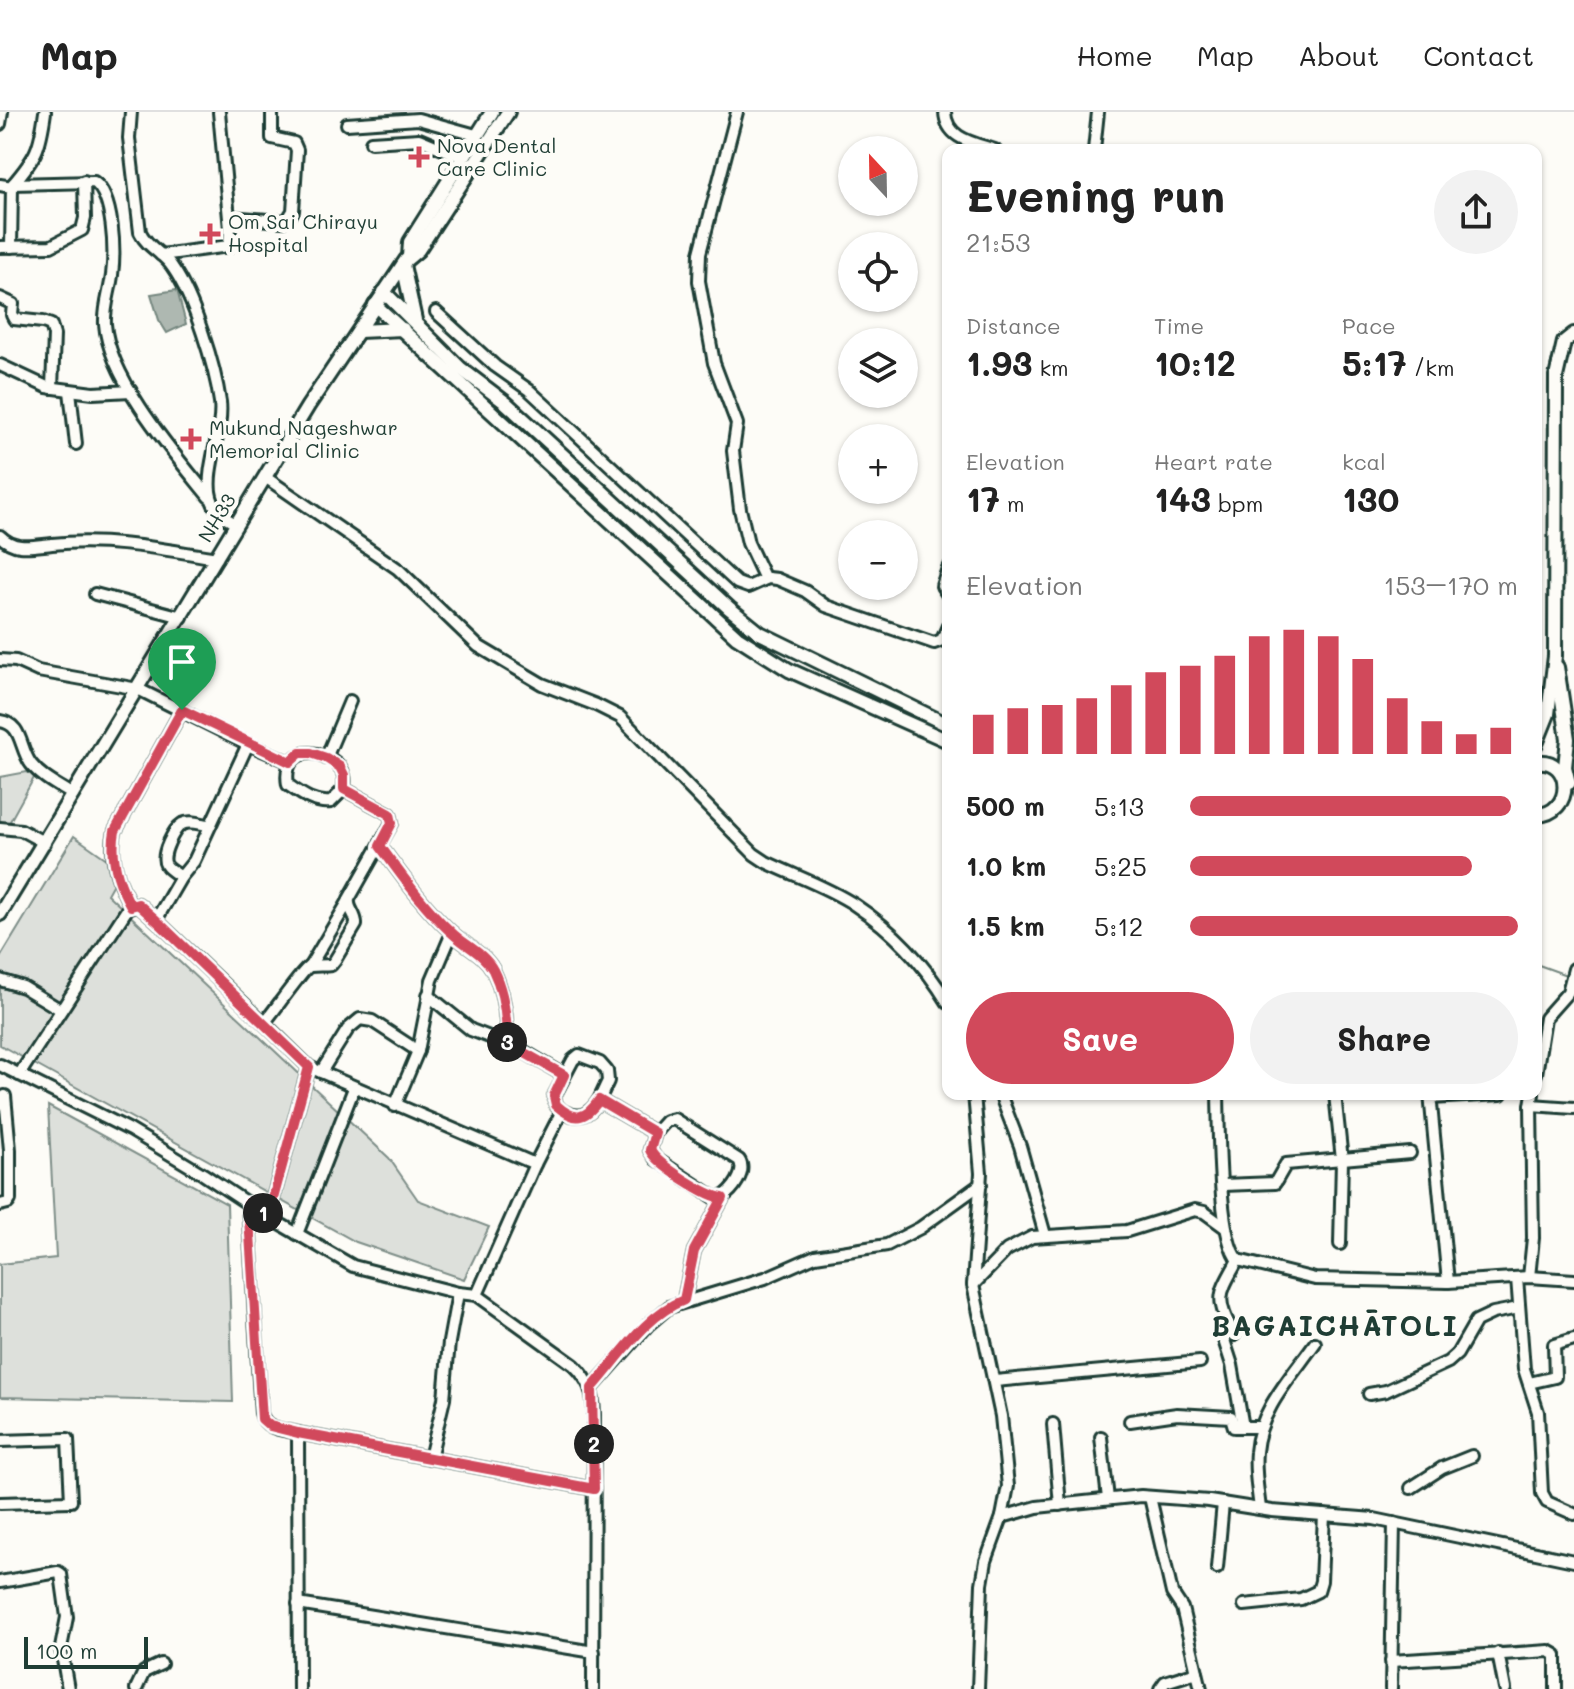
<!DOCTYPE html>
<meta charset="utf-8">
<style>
:root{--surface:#fff;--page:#f2f2f2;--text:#222;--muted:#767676;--line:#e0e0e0;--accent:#d1495b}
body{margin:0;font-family:Mali,sans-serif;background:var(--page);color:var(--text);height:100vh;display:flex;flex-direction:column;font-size:30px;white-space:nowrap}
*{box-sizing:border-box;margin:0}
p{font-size:26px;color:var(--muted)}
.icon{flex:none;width:44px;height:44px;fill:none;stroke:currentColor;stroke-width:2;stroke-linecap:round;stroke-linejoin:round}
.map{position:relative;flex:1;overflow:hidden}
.side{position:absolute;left:942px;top:32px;width:600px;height:956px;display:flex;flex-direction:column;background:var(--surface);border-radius:16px;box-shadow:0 2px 6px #0004}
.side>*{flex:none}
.needle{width:52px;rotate:338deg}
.buttons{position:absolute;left:838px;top:24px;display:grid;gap:16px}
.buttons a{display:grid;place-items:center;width:80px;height:80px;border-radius:50%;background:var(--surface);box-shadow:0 2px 6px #0004;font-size:40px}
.scale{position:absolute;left:24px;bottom:20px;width:124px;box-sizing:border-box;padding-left:8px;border:4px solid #1f3d34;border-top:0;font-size:22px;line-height:28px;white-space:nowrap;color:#1f3d34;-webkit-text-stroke:6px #fdfcf7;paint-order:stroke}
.pin{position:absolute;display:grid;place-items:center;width:68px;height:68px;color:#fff;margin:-82px -34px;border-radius:50% 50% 50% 0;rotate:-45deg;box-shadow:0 0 8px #0007}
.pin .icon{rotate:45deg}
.km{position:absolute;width:40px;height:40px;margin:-20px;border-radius:50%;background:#222;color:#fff;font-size:22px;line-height:40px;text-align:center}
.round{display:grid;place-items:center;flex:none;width:84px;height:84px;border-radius:42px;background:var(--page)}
.summary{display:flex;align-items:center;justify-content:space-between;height:136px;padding:0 24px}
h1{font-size:44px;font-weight:700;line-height:60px}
.figures{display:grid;grid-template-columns:repeat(3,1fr);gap:12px;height:136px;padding:8px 24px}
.figures div{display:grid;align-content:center}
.figures b{font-size:34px;font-weight:700}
.figures small{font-size:22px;font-weight:400}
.figures p{font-size:22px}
.chart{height:224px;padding:16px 24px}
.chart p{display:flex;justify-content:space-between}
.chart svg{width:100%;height:144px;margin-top:8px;stroke:var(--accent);stroke-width:6}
.button{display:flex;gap:16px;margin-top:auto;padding:16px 24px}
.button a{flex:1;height:92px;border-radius:48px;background:var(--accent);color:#fff;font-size:32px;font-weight:700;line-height:92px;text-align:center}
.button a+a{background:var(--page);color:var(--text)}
ul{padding:0 24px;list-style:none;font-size:26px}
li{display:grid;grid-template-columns:128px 96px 1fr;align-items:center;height:60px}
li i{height:20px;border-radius:10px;background:var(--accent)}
header{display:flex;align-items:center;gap:48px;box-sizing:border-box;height:112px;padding:0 40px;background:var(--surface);border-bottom:2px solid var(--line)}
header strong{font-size:38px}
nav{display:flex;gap:44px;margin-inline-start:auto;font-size:28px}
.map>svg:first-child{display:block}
.green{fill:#dde0db;stroke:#7e8e88;stroke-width:2}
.water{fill:#aeb8b1;stroke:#75877f;stroke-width:2}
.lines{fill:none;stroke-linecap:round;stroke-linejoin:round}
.stream{stroke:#75877f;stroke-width:2}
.minor-casing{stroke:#1f3d34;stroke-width:16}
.major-casing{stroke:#1f3d34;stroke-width:18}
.minor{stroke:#fdfcf7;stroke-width:10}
.major{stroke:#fdfcf7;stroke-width:12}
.route-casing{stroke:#fff;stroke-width:16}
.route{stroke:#d1495b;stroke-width:10}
.poi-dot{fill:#d1495b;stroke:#fdfcf7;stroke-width:3}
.labels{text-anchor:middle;stroke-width:8;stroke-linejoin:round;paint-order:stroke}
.poi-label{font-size:20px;fill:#1f3d34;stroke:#fdfcf7;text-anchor:start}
.street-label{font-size:20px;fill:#1f3d34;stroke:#fdfcf7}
.district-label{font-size:28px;font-weight:bold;letter-spacing:2px;fill:#1f3d34;stroke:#fdfcf7}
</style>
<header>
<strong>Map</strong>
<nav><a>Home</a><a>Map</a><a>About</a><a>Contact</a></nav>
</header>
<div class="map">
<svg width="1574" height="1577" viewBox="0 0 1574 1577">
<rect width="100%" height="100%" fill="#fdfcf7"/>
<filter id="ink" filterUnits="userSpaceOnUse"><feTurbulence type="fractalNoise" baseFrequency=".0125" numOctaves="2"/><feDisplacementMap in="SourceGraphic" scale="16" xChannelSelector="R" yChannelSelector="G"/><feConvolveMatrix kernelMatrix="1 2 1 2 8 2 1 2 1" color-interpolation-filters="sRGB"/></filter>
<g filter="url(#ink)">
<g class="green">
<path d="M27 660 35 664 9 711H0V665Z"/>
<path d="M74 724 121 757 107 782 389 1046 418 1088 489 1115 464 1167 356 1130 0 933V846Z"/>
<path d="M48 994 227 1092 233 1290 0 1285V1152L56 1146Z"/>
</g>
<path class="water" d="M177 178 186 212 167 221 159 208 151 182Z"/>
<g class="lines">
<path class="stream" d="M1536 852 1569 864"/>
<g class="minor-casing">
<g id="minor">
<path d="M131 0 129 26 140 120C148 137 164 141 173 156 194 186 215 254 220 290 225 332 184 391 237 412"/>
<path d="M737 0 700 141 699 169 714 251 737 312 733 339 740 397 748 431 765 467"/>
<path d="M945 0C946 27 974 31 995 38"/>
<path d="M0 12 2 0"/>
<path d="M347 12 418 7 476 23"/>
<path d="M371 30 419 27 462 45"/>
<path d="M1094 38 1098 0"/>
<path d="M13 72C37 44 40 36 45 0"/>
<path d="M0 73 12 75 11 135"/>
<path d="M12 75 13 72 94 70C114 84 115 140 112 163 110 180 104 195 105 212 109 267 175 343 209 385"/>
<path d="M229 105 283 109 288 107 293 99 297 38 294 31 272 26V0"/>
<path d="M0 135 51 134 82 118 85 106 84 69"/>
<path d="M161 143 229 134 230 117 219 0"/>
<path d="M0 186 13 192 12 203 14 207 43 210 51 213 54 223 52 276"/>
<path d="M436 200 495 254 529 278 737 471 748 475 768 466 777 467 805 479 826 494 934 531 942 528 948 514"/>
<path d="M0 253 47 275 93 281 131 279"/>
<path d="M70 279 76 332"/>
<path d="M265 365 398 457 478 534 542 572 596 593 620 605 754 742 766 750C795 764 828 775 855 793 894 819 924 851 948 891"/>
<path d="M0 424C15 439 32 434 52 432 108 426 162 437 217 446"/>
<path d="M948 456 942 474 948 483"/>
<path d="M95 482 182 505"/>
<path d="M0 548 16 549 38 559 138 577 248 632"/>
<path d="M0 609C23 612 19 636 31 652 42 666 59 674 73 683"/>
<path d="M326 646 350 589"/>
<path d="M208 713C200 712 190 708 182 712 174 717 160 743 166 753 169 758 176 761 181 765L194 749 248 632 290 650"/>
<path d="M0 716 21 718 45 731"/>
<path d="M380 734C402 764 424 795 451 820 464 833 484 841 493 858 504 880 507 906 507 931"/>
<path d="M181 765 156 808 264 911"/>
<path d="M131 794C118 771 109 745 115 719L182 598"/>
<path d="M310 854 348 790"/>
<path d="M0 868 23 875 61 898"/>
<path d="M428 883 471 918 518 936 564 963"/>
<path d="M0 953 130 1018 203 1062 268 1105 353 1154 458 1181 477 1183 574 1253C590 1269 593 1279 594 1302L593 1577"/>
<path d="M309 955 535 1052"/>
<path d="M321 960 348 917 360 907 372 909 418 939"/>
<path d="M1536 962 1545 906 1568 880 1574 857"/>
<path d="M19 963 128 796 138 792 156 808"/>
<path d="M974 982 981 1061 973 1173 1001 1304 1008 1374 1002 1405 986 1449 982 1472 978 1577"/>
<path d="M1000 982 1020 1034 1045 1123"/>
<path d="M1218 982C1219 1014 1218 1128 1238 1148L1315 1167 1448 1170 1529 1165 1574 1168"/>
<path d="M1335 982 1342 1048 1340 1132"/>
<path d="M1430 982 1448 1170"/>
<path d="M1431 986 1501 982"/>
<path d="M1531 993 1574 996"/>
<path d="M395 994 418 939 432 868 452 821"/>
<path d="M562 999 556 993 554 984 573 948 579 943 600 951 607 959 608 969 599 988"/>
<path d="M1223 1073 1275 1071 1286 1052 1410 1041"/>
<path d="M248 1091 261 1301C265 1318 283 1317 298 1321L299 1577"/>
<path d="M0 1093 8 1091 10 1088V1038L5 984"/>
<path d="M268 1105 309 955 264 911C272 902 304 856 310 854 317 853 324 854 331 853L335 848 356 813C357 802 347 797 349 787L392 711 390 702 344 677 331 690C314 692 301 682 288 673 280 626 339 638 344 664 345 668 344 673 344 677"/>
<path d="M297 1122 354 976"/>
<path d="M1529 1165 1533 1126 1531 993 1533 982"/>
<path d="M1517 1166 1524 1257 1538 1300 1542 1381 1547 1390 1574 1402"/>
<path d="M973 1173 1007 1138 1032 1125 1127 1119 1195 1098 1204 1100 1226 1116"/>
<path d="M477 1183 535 1052 562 999C580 1008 589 1003 599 988L655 1021 650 1038 656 1047 714 1085 721 1086C733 1079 747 1060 739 1048L674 1007 666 1009 655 1021"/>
<path d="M684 1188 694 1139 723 1086"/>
<path d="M1234 1223C1215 1185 1218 1184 1238 1148"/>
<path d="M1224 1228 1232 1253 1243 1315"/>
<path d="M995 1269 1200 1250"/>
<path d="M1529 1271 1555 1265 1554 1233 1574 1227"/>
<path d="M592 1276 648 1213 669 1195 765 1166 815 1144 887 1133 920 1116 981 1072"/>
<path d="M1369 1282 1386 1279 1448 1250 1457 1242 1476 1209 1493 1201 1519 1196"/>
<path d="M1130 1309 1177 1302 1231 1305 1234 1315H1261"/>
<path d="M1053 1312 1060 1393"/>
<path d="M298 1321 594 1377"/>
<path d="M1101 1325 1108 1387"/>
<path d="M0 1329 68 1327 71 1389 0 1391"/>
<path d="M430 1346 444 1287 449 1230 458 1181"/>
<path d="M1411 1376 1442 1356 1472 1344"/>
<path d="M1150 1385 1172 1481 1182 1496 1201 1577"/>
<path d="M1260 1397C1258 1378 1254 1359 1256 1340 1259 1298 1292 1264 1315 1231"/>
<path d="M1002 1405 1037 1395 1141 1384 1209 1389 1272 1399 1374 1407 1574 1449"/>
<path d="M1217 1456 1223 1391"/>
<path d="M0 1470 58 1460 61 1462 67 1505 61 1536 68 1577"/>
<path d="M298 1492 594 1540"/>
<path d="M1244 1493 1301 1487 1318 1479 1321 1469 1324 1403"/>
<path d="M1498 1541 1505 1577"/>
<path d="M1391 1549 1549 1539 1556 1543V1577"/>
<path d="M136 1577 144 1560 161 1552"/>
<path d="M1160 1577 1165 1570 1197 1560"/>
<path d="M1391 1577 1394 1411"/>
</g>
</g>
<g class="major-casing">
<g id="major">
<path d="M409 145 410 130 492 0"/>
<path d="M403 153 415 208"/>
<path d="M384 180 460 256 506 291 729 496 760 521 948 613"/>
<path d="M375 193 737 525 789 558 948 629"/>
<path d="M359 219 403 217"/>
<path d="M1557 555 1568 627 1565 655 1569 671"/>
<path d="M1536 632 1548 602 1555 544 1556 265 1564 230 1574 222"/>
<path d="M1536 650C1574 645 1574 703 1536 703"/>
<path d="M0 802 308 294 406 148 418 138 508 0"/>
</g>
</g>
<use href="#minor" class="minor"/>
<use href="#major" class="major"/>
</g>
</g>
<g class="lines" filter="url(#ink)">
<g class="route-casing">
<path id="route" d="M182 598 290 650 300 641H311L326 646 340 655 344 663V677L390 702 392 711 380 734C402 764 424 795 451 820 464 833 484 841 493 858 504 880 507 906 507 931L564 963 554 984 556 993C575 1010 585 1008 599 988L655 1021 650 1038C656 1052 708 1085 723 1086L694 1139 684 1188C646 1202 619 1246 592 1276L594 1377 298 1321 270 1314 262 1307 248 1091 268 1105 309 955 156 808 138 792 131 794C118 771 110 745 115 719Z"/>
</g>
<use href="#route" class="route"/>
</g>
<g class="poi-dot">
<path d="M415 33h8v8h8v8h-8v8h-8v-8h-8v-8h8z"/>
<path d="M206 110h8v8h8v8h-8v8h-8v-8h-8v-8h8z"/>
<path d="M187 315h8v8h8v8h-8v8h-8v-8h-8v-8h8z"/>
</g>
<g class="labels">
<g class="poi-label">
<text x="437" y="41">Nova Dental<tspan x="437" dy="23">Care Clinic</tspan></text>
<text x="228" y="117">Om Sai Chirayu<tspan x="228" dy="23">Hospital</tspan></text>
<text x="209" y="323">Mukund Nageshwar<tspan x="209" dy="23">Memorial Clinic</tspan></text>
</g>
<g class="street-label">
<text transform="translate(217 406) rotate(-59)" y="7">NH33</text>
</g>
<g class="district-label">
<text x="1335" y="1224">BAGAICHĀTOLI</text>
</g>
</g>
</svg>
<div class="buttons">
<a><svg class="needle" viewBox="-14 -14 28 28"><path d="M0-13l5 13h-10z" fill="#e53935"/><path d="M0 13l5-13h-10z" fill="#767676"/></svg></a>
<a><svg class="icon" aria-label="locate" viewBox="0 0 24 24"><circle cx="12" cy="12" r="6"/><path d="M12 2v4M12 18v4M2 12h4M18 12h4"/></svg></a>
<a><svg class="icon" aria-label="layers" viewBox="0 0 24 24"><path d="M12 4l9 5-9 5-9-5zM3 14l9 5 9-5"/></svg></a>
<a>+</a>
<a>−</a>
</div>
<div class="scale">100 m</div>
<div class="pin" style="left:182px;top:598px;background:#1e9e55"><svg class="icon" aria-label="arrive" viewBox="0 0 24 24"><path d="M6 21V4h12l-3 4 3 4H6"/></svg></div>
<b class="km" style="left:263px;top:1101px">1</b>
<b class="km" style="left:594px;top:1332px">2</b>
<b class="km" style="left:507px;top:930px">3</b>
<section class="side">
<div class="summary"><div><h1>Evening run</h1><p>21:53</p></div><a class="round"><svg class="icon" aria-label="share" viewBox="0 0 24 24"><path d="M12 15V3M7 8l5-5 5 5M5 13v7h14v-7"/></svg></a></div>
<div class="figures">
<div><p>Distance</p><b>1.93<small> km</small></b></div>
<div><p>Time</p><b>10:12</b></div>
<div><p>Pace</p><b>5:17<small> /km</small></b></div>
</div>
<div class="figures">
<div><p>Elevation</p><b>17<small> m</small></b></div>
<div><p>Heart rate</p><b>143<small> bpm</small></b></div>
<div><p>kcal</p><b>130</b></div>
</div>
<div class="chart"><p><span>Elevation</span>153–170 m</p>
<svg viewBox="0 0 160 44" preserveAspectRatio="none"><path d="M5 44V32M15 44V30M25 44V29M35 44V27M45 44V23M55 44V19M65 44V17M75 44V14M85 44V8M95 44V6M105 44V8M115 44V15M125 44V27M135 44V34M145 44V38M155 44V36"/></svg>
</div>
<ul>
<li><b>500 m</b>5:13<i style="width:98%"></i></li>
<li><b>1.0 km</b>5:25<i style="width:86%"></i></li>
<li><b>1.5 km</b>5:12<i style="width:100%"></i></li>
</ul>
<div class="button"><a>Save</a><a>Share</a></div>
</section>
</div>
